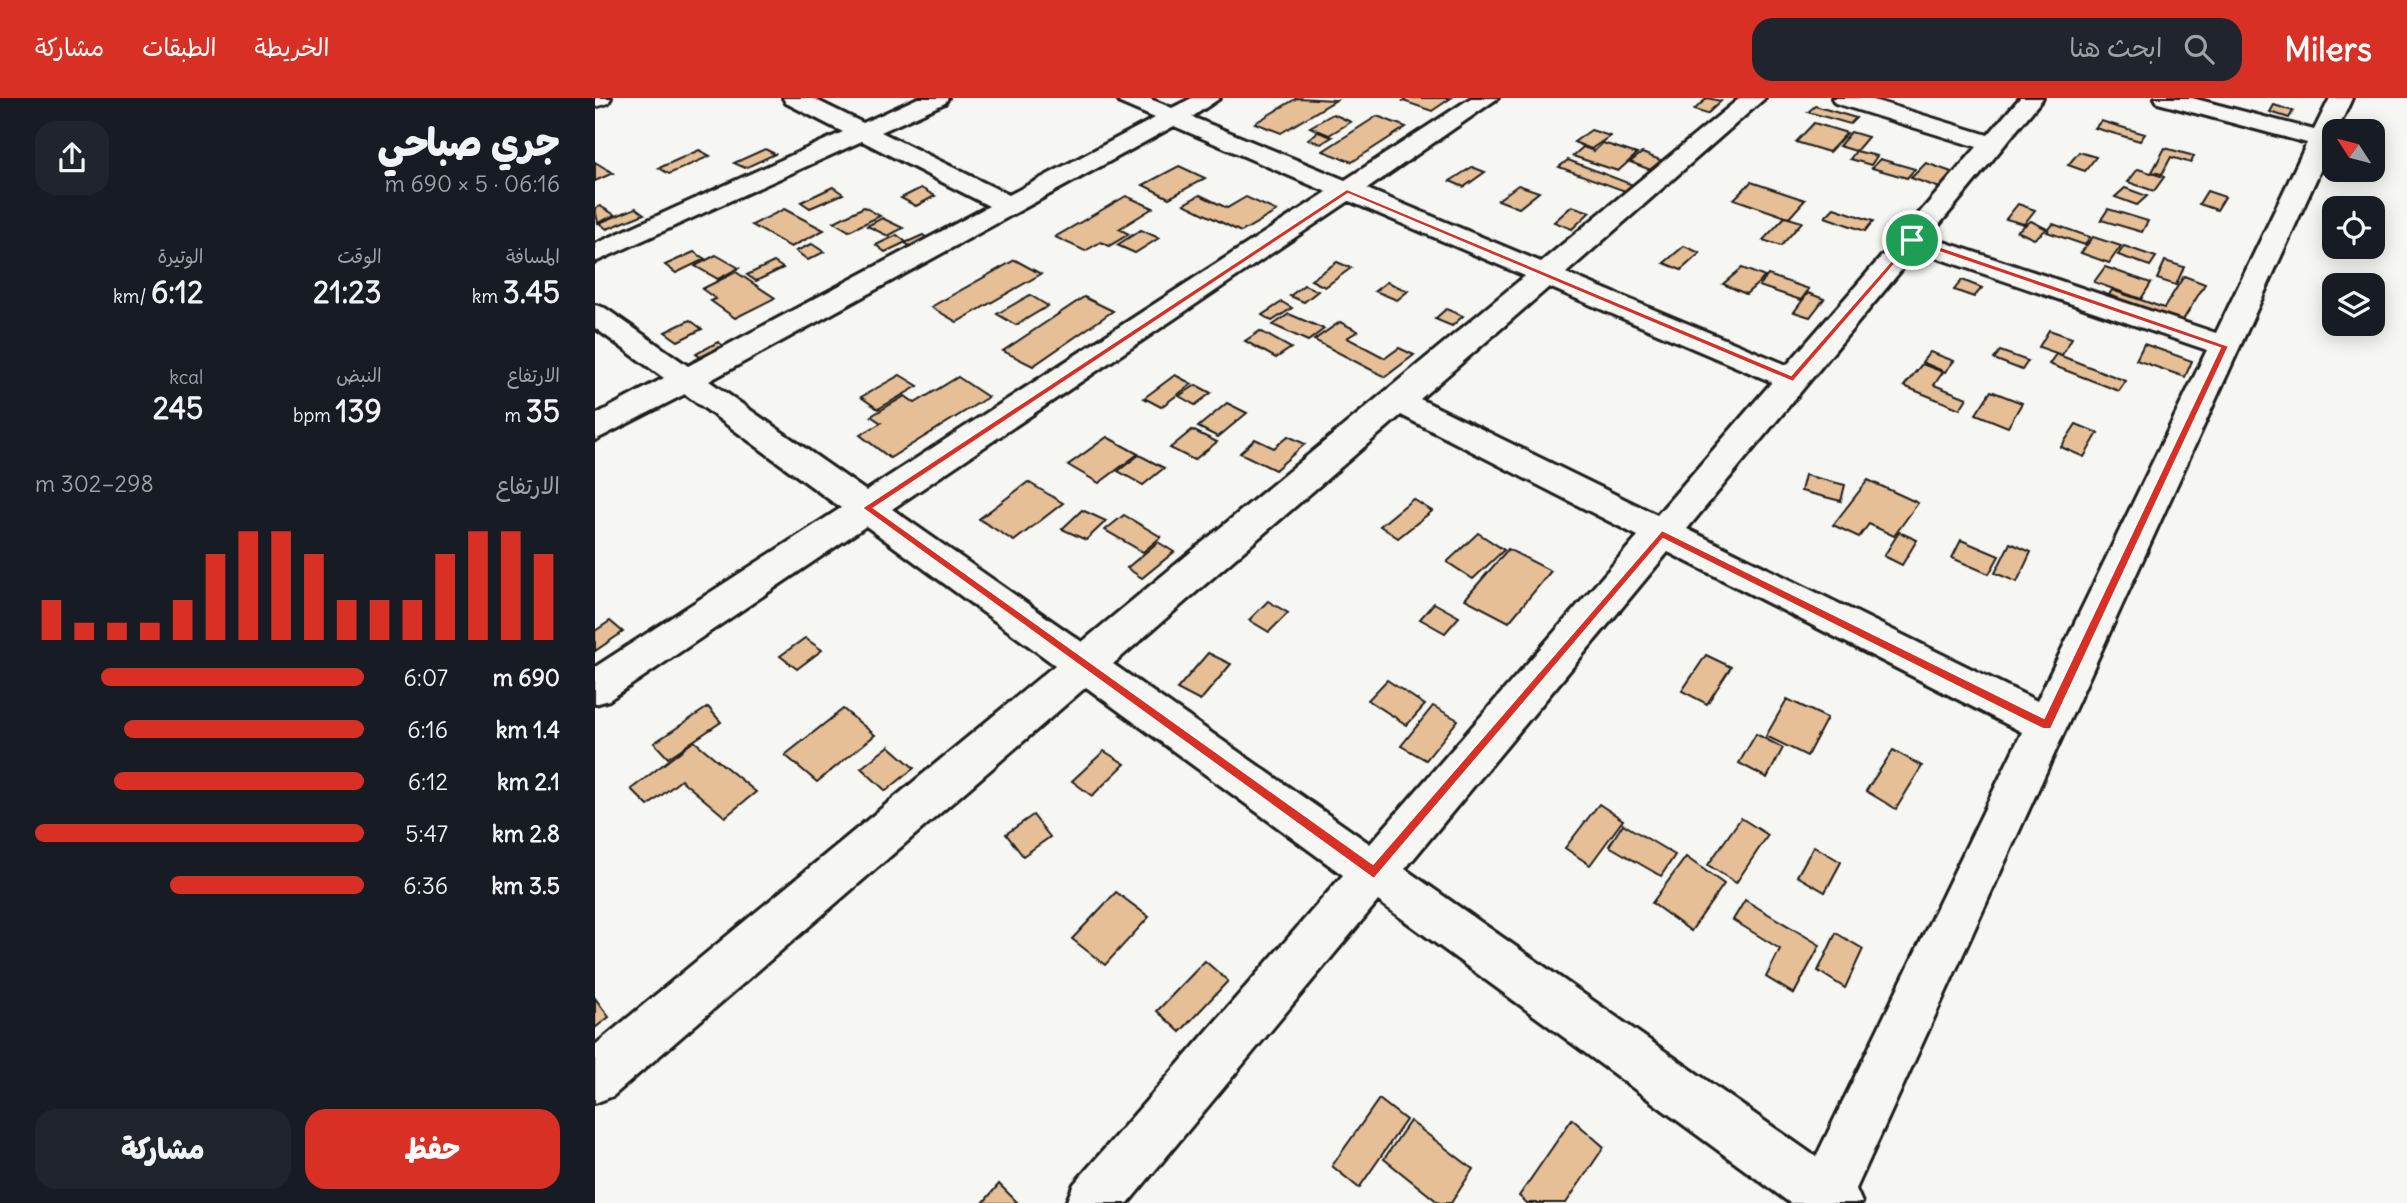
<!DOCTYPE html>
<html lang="ar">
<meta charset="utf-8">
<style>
:root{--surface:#171b24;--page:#20242c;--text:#f1f3f6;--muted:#9ea1a6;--accent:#d93025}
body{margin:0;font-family:Delius,"Playpen Sans Arabic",sans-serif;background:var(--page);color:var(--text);direction:rtl;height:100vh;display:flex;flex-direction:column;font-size:26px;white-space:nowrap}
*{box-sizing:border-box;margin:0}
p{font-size:23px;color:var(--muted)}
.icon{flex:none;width:38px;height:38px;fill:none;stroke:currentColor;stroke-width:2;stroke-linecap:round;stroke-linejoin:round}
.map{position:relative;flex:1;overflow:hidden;direction:ltr}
.details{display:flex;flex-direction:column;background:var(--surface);width:595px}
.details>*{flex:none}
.needle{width:46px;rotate:306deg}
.tools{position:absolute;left:1727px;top:21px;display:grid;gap:14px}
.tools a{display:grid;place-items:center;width:63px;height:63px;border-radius:14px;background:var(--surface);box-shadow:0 4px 18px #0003;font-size:35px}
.pin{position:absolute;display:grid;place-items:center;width:60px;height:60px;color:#fff;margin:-30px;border:4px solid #fff;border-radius:50%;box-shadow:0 2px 7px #0007}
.round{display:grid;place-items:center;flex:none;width:74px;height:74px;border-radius:21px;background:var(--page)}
.headline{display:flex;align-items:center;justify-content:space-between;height:119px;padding:0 35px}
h1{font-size:38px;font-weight:800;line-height:52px}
.metrics{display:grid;grid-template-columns:repeat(3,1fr);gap:10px;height:119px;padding:7px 35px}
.metrics div{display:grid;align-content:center}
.metrics b{font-size:30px;font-weight:800}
.metrics small{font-size:19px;font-weight:400}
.metrics p{font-size:19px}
.chart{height:196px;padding:14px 35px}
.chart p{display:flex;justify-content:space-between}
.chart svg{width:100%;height:126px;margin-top:7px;stroke:var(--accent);stroke-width:6}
.button{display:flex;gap:14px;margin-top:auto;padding:14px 35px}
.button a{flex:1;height:80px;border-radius:21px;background:var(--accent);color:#fff;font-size:28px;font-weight:800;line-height:80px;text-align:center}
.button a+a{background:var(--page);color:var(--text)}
ul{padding:0 35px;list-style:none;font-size:23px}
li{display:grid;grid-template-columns:112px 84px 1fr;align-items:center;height:52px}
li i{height:18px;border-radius:9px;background:var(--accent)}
header{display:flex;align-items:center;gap:42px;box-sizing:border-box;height:98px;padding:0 35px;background:var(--accent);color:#fff}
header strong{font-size:33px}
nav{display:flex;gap:38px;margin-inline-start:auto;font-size:24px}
.search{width:490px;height:63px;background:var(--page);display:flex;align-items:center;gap:18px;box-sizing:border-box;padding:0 24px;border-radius:21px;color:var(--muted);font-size:26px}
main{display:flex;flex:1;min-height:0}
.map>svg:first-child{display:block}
.building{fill:#e6bf96;stroke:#1c1c1c;stroke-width:2}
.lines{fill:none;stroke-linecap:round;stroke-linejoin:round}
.minor-casing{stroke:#1c1c1c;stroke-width:6}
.tertiary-casing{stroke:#1c1c1c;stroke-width:6}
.minor{fill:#f6f6f2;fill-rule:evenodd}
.tertiary{fill:#f6f6f2;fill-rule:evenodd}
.route{fill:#d93025;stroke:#fff;stroke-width:2;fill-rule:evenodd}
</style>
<header>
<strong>Milers</strong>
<div class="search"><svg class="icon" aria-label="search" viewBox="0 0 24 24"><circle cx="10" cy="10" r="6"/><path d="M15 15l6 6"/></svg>ابحث هنا</div>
<nav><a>الخريطة</a><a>الطبقات</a><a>مشاركة</a></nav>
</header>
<main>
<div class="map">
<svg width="1812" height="1105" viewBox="0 0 1812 1105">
<rect width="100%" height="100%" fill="#f6f6f2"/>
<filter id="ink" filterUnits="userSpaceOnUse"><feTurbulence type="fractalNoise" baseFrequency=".0143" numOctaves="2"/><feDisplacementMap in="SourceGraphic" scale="14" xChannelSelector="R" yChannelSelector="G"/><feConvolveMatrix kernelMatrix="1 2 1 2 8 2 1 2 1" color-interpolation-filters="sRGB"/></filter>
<g filter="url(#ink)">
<g class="building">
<path d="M702 0 741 2 686 35 660 25Z"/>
<path d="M812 0H856L837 13 808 3Z"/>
<path d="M1112 0 1126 3 1112 16 1099 12Z"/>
<path d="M1679 7 1698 13 1694 20 1675 14Z"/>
<path d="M1220 8 1261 20 1255 26 1213 14Z"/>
<path d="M738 16 756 24 734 37 715 29Z"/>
<path d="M782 18 811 29 757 64 728 53Z"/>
<path d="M1506 23 1550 36 1545 43 1500 30Z"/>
<path d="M1219 25 1252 35 1234 54 1201 44Z"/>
<path d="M996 32 1015 38 996 51 979 44Z"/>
<path d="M723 34 737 39 726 46 713 41Z"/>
<path d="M1256 34 1273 39 1261 53 1244 48Z"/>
<path d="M1008 45 1042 56 1023 73 978 58 988 49 999 53Z"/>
<path d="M1570 50 1599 58 1596 65 1576 59 1567 76 1557 74Z"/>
<path d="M170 51 180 56 150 70 139 65Z"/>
<path d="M104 52 115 58 74 76 64 70Z"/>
<path d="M1261 53 1282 58 1276 67 1255 61Z"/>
<path d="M1484 54 1501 59 1490 73 1473 67Z"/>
<path d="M1047 55 1073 65 1061 74 1035 64Z"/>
<path d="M1285 61 1320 71 1312 80 1277 70Z"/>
<path d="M973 62 1038 87 1030 93 964 69Z"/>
<path d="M0 64 18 75 0 83Z"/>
<path d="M1331 65 1365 77 1351 92 1316 80Z"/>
<path d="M584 68 610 80 574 100 548 87Z"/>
<path d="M877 69 890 74 869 89 855 83Z"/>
<path d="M1543 71 1569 79 1559 93 1533 84Z"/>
<path d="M1156 84 1210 102 1194 120 1139 101Z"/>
<path d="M923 87 944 94 924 110 903 102Z"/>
<path d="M238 89 248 96 215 110 206 104Z"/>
<path d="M326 90 340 98 321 108 306 100Z"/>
<path d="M1530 90 1552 98 1542 107 1520 99Z"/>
<path d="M1612 93 1630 99 1622 112 1604 106Z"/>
<path d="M605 97 632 110 651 99 682 113 646 134 589 106Z"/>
<path d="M531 98 558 110 524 131 534 136 514 148 506 144 490 153 460 139Z"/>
<path d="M1423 106 1440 112 1429 126 1411 121Z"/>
<path d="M5 108 20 117 3 125 0 110Z"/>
<path d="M977 108 995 114 977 131 959 124Z"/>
<path d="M269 109 285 118 254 133 239 124Z"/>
<path d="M41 110 49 116 12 131 4 125Z"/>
<path d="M1239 110 1278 123 1270 133 1230 119Z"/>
<path d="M189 111 229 132 196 149 157 127Z"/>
<path d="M1513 111 1553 123 1547 134 1506 122Z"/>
<path d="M1190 119 1207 124 1186 148 1168 142Z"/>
<path d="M287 120 308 130 293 138 272 128Z"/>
<path d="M1436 123 1452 131 1439 141 1422 133Z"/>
<path d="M1458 126 1495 139 1490 147 1452 134Z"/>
<path d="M546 132 564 140 540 155 522 147Z"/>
<path d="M302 137 311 144 290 154 281 147Z"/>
<path d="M328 137 338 144 321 152 310 145Z"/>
<path d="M1498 139 1526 148 1514 165 1486 155Z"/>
<path d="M217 146 229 154 213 162 201 153Z"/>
<path d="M1089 148 1105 155 1086 172 1069 165Z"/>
<path d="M1529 148 1561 159 1555 168 1523 157Z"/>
<path d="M99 154 110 161 81 175 70 167Z"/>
<path d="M121 157 144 170 123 181 100 168Z"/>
<path d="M420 162 446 176 362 224 336 209Z"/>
<path d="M1570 163 1589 169 1581 187 1562 181Z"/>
<path d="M179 164 188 170 161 183 152 177Z"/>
<path d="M742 164 756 170 730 189 716 182Z"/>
<path d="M1510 169 1556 185 1546 201 1499 184Z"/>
<path d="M1147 170 1170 179 1151 196 1128 186Z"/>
<path d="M141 174 180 200 140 220 116 203 121 201 107 191Z"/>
<path d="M1173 177 1214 191 1206 202 1164 188Z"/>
<path d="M1589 178 1610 186 1585 227 1512 200 1517 192 1569 210Z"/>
<path d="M1367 182 1387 190 1379 199 1359 192Z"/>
<path d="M792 184 813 193 802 202 780 193Z"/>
<path d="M709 187 723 193 709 204 695 198Z"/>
<path d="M1213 195 1229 201 1215 219 1199 214Z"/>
<path d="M435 197 453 208 421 227 402 216Z"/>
<path d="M489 199 518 213 438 268 408 253Z"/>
<path d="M687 204 697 210 677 223 667 217Z"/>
<path d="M851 211 868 218 857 228 840 221Z"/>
<path d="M694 216 729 231 713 243 678 227Z"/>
<path d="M95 222 107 231 83 243 70 234Z"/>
<path d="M745 224 763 233 752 240 790 260 804 250 819 257 790 279 719 242Z"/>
<path d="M1454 232 1477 240 1467 257 1444 249Z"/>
<path d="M665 233 696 250 681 260 650 243Z"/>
<path d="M123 244 133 251 111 263 101 256Z"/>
<path d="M1549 246 1597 263 1590 279 1541 262Z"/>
<path d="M1405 253 1433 263 1427 272 1399 261Z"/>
<path d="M1335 254 1359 263 1350 274 1327 264Z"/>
<path d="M1461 256 1531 283 1524 293 1454 266Z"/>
<path d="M1327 266 1348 274 1339 287 1372 300 1365 311 1309 288Z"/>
<path d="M305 277 323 288 283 311 266 299Z"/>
<path d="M580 277 597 286 566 309 549 300Z"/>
<path d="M363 279 393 299 295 360 265 337 286 325 276 318 310 298 320 305Z"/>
<path d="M601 287 616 295 600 307 584 298Z"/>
<path d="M1396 293 1427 305 1413 329 1381 316Z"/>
<path d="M632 305 652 315 623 339 603 329Z"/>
<path d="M1481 326 1503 335 1489 359 1466 349Z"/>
<path d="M597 332 622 344 599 362 575 350Z"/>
<path d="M693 338 710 346 680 372 645 355 660 341 679 350Z"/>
<path d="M512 339 543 356 504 385 473 367Z"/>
<path d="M544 357 569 370 548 387 523 373Z"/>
<path d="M1210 377 1250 387 1246 403 1206 393Z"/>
<path d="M1273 382 1323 405 1299 438 1274 426 1264 439 1238 427Z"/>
<path d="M433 384 468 405 419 443 384 421Z"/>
<path d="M818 401 837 413 803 440 785 428Z"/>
<path d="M487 412 511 423 491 442 467 431Z"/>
<path d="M529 417 566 439 548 454 510 432Z"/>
<path d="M1304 434 1322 442 1307 467 1289 458Z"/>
<path d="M883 435 909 452 878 481 852 464Z"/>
<path d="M1366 442 1404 458 1394 476 1357 460Z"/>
<path d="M563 444 579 454 547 480 532 470Z"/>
<path d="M1415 445 1436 454 1422 484 1400 475Z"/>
<path d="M913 451 956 473 914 524 870 501Z"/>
<path d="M673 503 693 515 674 534 654 522Z"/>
<path d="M839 505 864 519 850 535 825 521Z"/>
<path d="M15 523 28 534 0 553V533Z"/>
<path d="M210 540 227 552 202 571 185 558Z"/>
<path d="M613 555 636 566 605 603 582 591Z"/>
<path d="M1111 557 1136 569 1112 606 1087 593Z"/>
<path d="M792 582 830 607 812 627 773 602Z"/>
<path d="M1192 601 1232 620 1212 658 1171 638Z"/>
<path d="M838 608 863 622 831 662 806 648Z"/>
<path d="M113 609 126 624 73 660 59 645Z"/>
<path d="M248 611 280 637 222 684 190 657Z"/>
<path d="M1161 636 1188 650 1172 680 1144 665Z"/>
<path d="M99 643 161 694 130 719 86 682 53 708 36 691Z"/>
<path d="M294 648 319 670 291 693 266 670Z"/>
<path d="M1298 652 1327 668 1301 711 1271 693Z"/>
<path d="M509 653 530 666 497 698 477 683Z"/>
<path d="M1004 706 1028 722 995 767 970 750Z"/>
<path d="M438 717 455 739 428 758 411 736Z"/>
<path d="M1146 720 1173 737 1141 785 1113 767Z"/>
<path d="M1028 726 1080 757 1066 778 1014 748Z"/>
<path d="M1219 748 1246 764 1230 794 1202 778Z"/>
<path d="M1091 759 1129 786 1096 833 1057 805Z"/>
<path d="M521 794 554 819 510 867 477 841Z"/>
<path d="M1150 802 1225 847 1199 896 1171 879 1185 851 1138 822Z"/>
<path d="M1241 835 1268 851 1250 890 1223 873Z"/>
<path d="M610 863 633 883 585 934 562 913Z"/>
<path d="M0 900 14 919 0 930Z"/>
<path d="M784 1001 811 1022 764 1090 737 1068Z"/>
<path d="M977 1021 1009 1049 971 1105H932L924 1098Z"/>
<path d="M815 1023 878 1071 856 1105H844L789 1061Z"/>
<path d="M404 1086 423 1105H388Z"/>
</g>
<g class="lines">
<g class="minor-casing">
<path id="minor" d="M188 0H217L268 25 323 0H353L350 5 286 34 414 97 560 20 525 5 522 0H553L577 10 597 0H625L597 19 750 82 876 0H903L772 91 946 164 1145 0H1170L971 175 1192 267 1382 49 1240 5 1237 0H1272L1393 37 1425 0H1448L1334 139 1621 235 1712 45 1563 5 1560 0H1597L1719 32 1735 0H1757L1742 33H1740L1739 42 1261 1091 1267 1105H1195L783 803 533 1105H471L479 1086 748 777 491 589 18 998 0 1005V947L460 567 271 428 14 602 0 606V569L246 410 90 296 0 342V317L69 280 0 230V207L10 210 93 268 394 108 267 43 0 164V146L248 34 191 5ZM579 28 732 94 271 393 114 283ZM754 103 930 178 487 544 297 411ZM1322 153 1612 252 1442 603 1092 431ZM954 189 1177 284 1062 417 825 301ZM806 317 1043 438 775 746 518 566ZM1073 454 1427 634 1221 1059 810 771Z"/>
</g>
<g class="tertiary-casing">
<path id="tertiary" d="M0 0H16L13 5 0 9Z"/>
</g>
<use href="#minor" class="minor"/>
<use href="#tertiary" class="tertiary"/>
</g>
</g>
<path class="route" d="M752 91 1196 277 1317 139 1634 248 1456 631H1448L1068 441 779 781 267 410ZM753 96 1198 284 1318 145 1625 250 1449 620 1067 432 778 766 279 410Z"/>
</svg>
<div class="tools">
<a><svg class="needle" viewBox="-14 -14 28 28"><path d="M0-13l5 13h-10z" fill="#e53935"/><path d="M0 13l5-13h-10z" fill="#9ea1a6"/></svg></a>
<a><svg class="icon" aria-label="locate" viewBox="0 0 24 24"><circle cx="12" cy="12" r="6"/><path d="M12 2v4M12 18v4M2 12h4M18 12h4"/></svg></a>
<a><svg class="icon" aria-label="layers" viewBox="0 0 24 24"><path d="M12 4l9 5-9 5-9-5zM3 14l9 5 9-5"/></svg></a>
</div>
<div class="pin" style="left:1317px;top:142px;background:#1e9e55"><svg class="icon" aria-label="arrive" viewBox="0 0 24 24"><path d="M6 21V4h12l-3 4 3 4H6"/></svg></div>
</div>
<section class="details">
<div class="headline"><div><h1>جري صباحي</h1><p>06:16 · 5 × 690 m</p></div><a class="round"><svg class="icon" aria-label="share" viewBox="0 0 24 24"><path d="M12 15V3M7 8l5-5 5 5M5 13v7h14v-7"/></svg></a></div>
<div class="metrics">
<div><p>المسافة</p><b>3.45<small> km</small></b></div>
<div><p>الوقت</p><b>21:23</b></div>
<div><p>الوتيرة</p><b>6:12<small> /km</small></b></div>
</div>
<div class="metrics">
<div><p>الارتفاع</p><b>35<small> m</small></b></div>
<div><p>النبض</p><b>139<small> bpm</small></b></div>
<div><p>kcal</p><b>245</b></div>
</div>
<div class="chart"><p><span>الارتفاع</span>298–302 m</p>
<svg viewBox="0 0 160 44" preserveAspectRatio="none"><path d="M5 44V30M15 44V38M25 44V38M35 44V38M45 44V30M55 44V14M65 44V6M75 44V6M85 44V14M95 44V30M105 44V30M115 44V30M125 44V14M135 44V6M145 44V6M155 44V14"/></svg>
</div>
<ul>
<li><b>690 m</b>6:07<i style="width:80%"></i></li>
<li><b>1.4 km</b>6:16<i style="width:73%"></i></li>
<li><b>2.1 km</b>6:12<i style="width:76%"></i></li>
<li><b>2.8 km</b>5:47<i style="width:100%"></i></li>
<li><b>3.5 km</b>6:36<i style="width:59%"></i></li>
</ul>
<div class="button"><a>حفظ</a><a>مشاركة</a></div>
</section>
</main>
